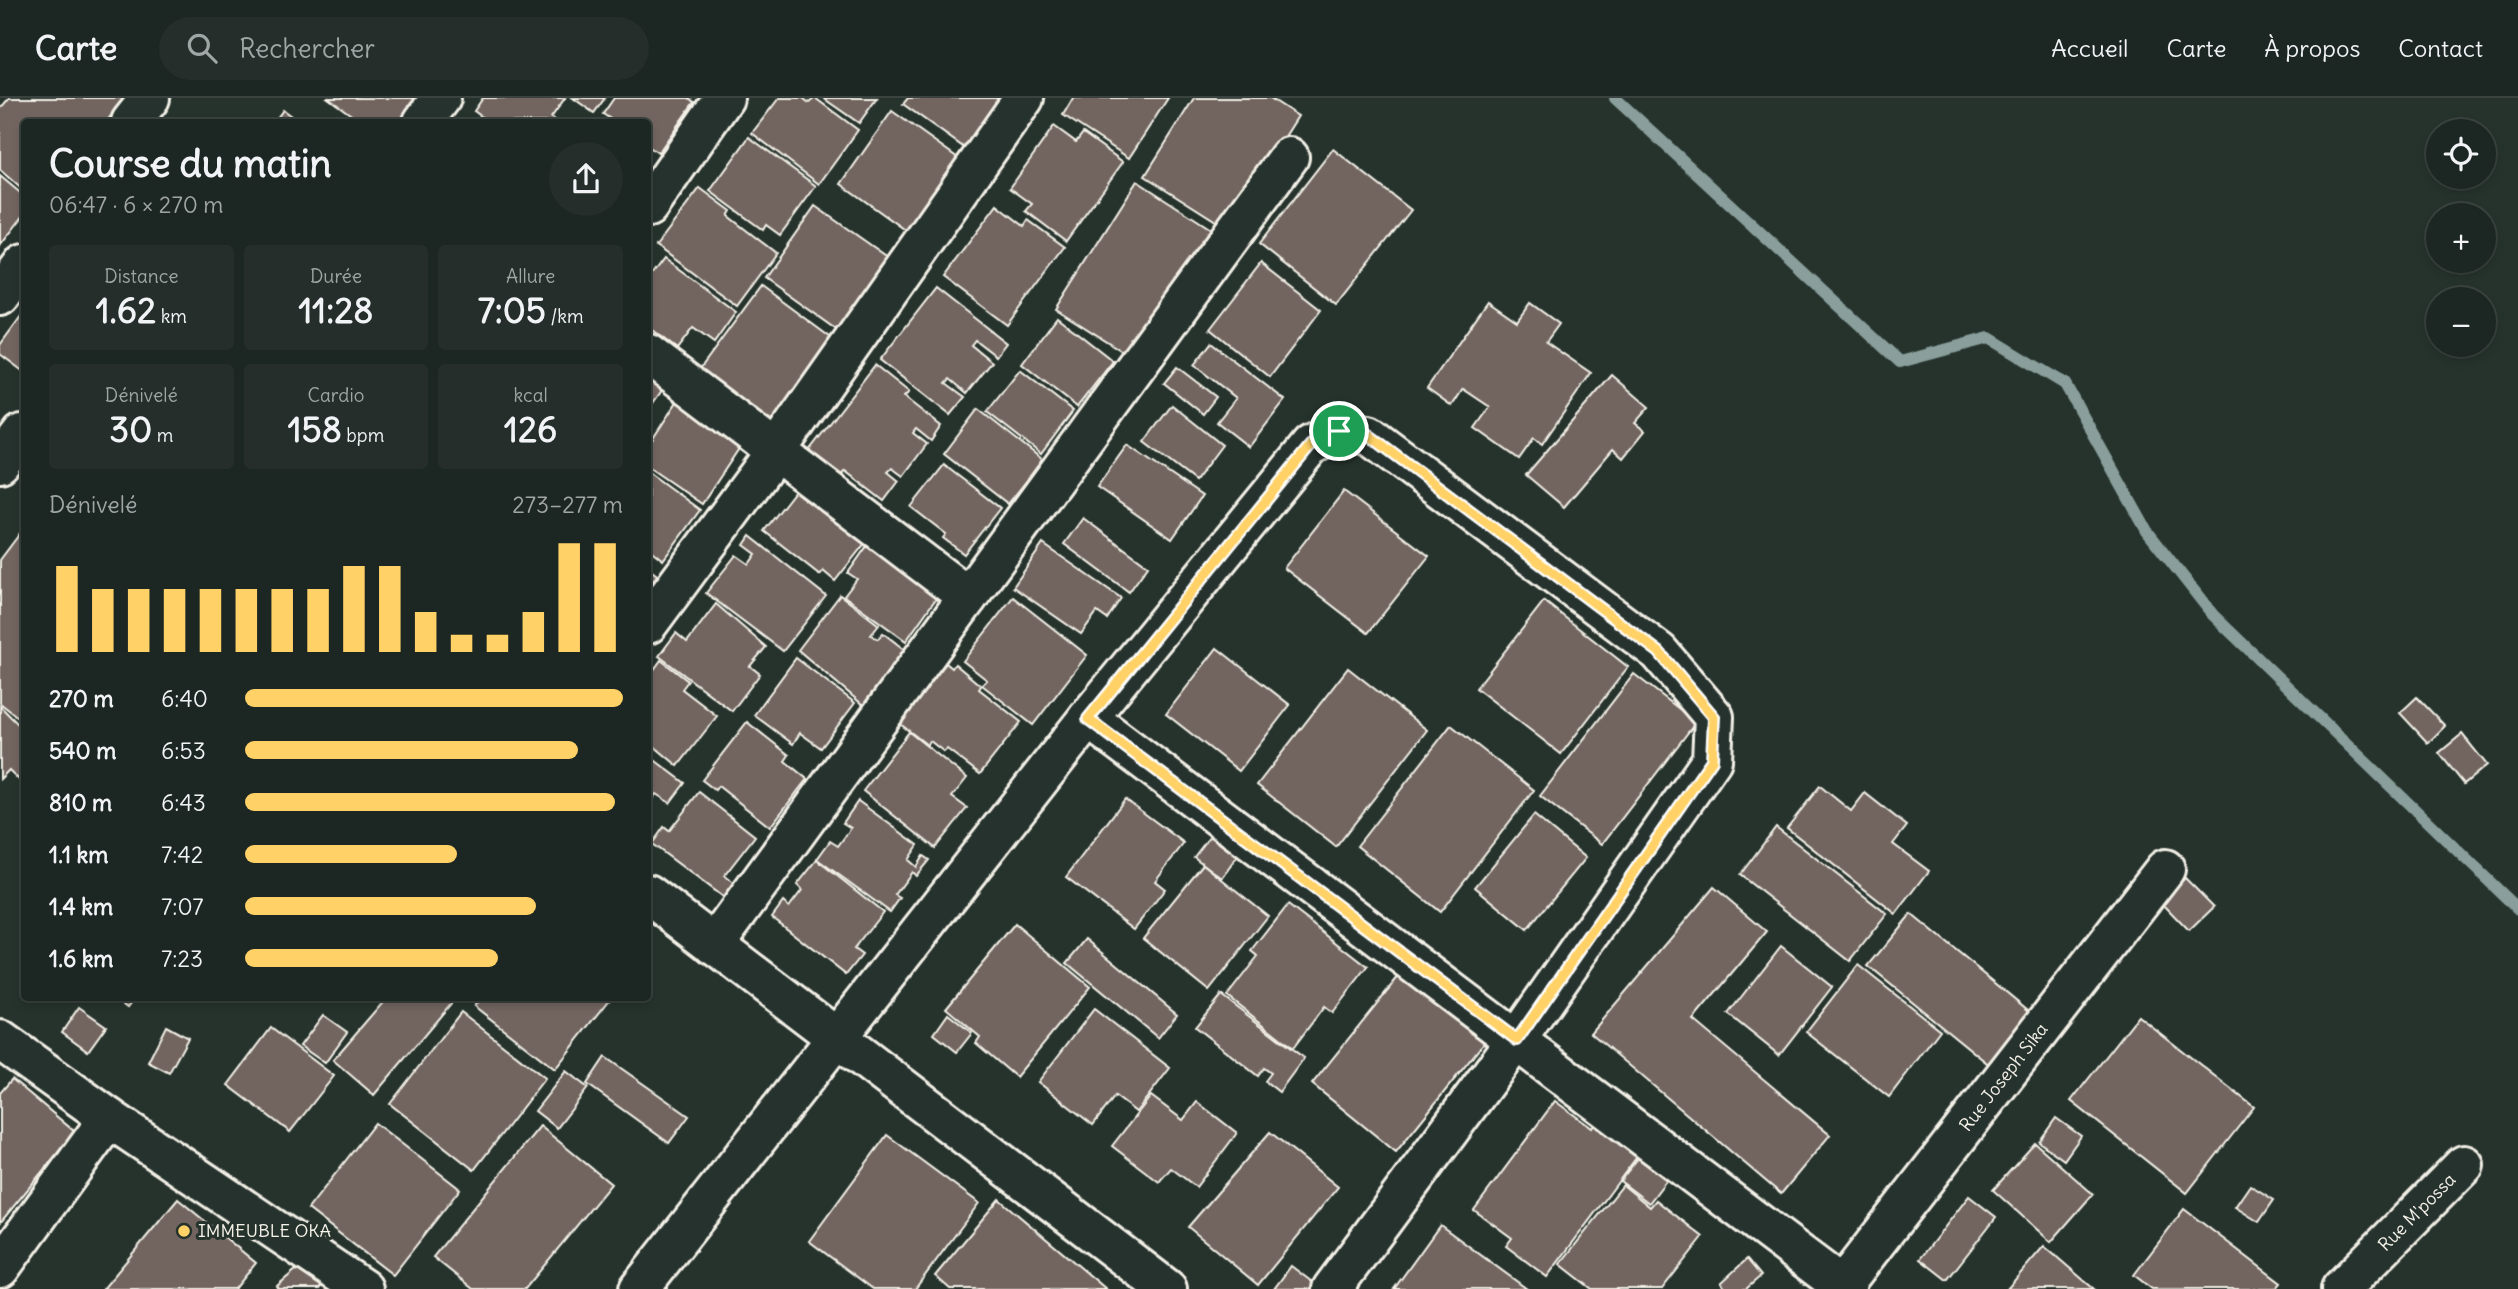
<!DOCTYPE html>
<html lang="fr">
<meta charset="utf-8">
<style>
:root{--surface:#1c2622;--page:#252e2a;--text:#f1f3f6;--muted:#a0a5a5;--line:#3a4340;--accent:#ffd166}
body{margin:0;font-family:Delius,sans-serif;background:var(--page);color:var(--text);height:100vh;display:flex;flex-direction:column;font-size:26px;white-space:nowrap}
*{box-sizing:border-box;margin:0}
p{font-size:23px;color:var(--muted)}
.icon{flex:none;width:38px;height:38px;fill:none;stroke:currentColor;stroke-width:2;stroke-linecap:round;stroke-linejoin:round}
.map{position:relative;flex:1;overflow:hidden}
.sheet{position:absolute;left:21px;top:21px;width:630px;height:882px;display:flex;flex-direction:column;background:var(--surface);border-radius:7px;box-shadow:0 4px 10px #0003,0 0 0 2px var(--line)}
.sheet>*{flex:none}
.fabs{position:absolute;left:2426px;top:21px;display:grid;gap:14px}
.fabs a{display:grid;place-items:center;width:70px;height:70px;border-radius:50%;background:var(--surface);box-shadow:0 4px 10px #0003,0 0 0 2px var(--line);font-size:35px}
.pin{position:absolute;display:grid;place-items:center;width:60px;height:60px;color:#fff;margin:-30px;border:4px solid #fff;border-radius:50%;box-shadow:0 2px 7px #0007}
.round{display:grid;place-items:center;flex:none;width:74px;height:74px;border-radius:37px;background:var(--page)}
.overview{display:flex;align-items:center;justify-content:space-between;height:119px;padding:0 28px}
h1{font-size:38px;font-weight:700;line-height:52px}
.figures{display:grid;grid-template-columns:repeat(3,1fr);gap:10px;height:119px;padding:7px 28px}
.figures div{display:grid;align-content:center;border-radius:7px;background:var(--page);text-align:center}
.figures b{font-size:35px;font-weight:700}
.figures small{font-size:19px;font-weight:400}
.figures p{font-size:19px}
.chart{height:196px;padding:14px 28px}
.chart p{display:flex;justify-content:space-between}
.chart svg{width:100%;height:126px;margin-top:7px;stroke:var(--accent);stroke-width:6}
ul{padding:0 28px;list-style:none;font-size:23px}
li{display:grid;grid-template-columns:112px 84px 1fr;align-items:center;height:52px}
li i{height:18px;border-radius:9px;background:var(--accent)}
header{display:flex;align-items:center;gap:42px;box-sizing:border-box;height:98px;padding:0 35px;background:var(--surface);border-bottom:2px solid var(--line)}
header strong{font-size:33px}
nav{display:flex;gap:38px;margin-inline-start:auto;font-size:24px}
.search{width:490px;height:63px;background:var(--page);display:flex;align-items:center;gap:18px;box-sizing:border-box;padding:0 24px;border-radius:38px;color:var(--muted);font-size:26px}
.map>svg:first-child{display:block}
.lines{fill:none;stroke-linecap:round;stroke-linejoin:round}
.stream{stroke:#8a9f9c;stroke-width:12}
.building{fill:#726560;stroke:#f4f1e8;stroke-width:2}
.minor-casing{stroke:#f4f1e8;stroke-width:44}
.minor{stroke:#26332d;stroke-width:38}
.route-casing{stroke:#fff;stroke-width:14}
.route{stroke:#ffd166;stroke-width:9}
.poi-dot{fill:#ffd166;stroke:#26332d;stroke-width:2.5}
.labels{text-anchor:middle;stroke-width:6;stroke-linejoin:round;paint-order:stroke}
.street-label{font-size:18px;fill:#f4f1e8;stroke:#26332d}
.poi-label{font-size:18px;fill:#f4f1e8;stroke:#26332d;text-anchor:start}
</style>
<header>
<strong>Carte</strong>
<div class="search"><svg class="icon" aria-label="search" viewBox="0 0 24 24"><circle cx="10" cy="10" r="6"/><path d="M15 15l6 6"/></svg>Rechercher</div>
<nav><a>Accueil</a><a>Carte</a><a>À propos</a><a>Contact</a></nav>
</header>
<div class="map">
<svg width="2518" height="1191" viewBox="0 0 2518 1191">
<rect width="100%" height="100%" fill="#26332d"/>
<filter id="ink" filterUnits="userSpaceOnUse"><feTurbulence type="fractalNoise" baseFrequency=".0143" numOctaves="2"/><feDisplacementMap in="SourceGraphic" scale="14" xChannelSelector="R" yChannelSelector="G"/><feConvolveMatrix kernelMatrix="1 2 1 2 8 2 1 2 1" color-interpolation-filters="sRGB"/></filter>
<g filter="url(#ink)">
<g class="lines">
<path class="stream" d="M1615 0 1900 264 1989 240 2065 286 2147 433 2213 517 2518 811"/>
</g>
<g class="building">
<path d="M9 0H126L106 24H24V93L0 72V11Z"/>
<path d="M328 0H424L406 24H361Z"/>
<path d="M483 0H565L551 20 558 24H489L474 13Z"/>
<path d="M573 0H605L594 15Z"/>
<path d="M614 0H689L694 4 658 55 648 48V24H615L603 16Z"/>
<path d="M779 0H803L809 5 815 0 858 32 819 86 752 35Z"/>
<path d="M823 0H877L859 25Z"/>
<path d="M908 0H1013L973 56 903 6Z"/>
<path d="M1073 0H1168L1129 60 1063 17Z"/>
<path d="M1194 0H1270L1298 18 1227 130 1145 78Z"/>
<path d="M283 12 299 24H274Z"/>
<path d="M892 13 965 65 914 138 841 86Z"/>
<path d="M1054 28 1076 44 1083 35 1123 64 1066 143 1026 113 1032 106 1010 90Z"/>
<path d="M749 39 816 88 780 137 766 127 763 132 710 93Z"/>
<path d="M1333 51 1411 112 1336 207 1259 146Z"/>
<path d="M0 78 24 98V117L0 148Z"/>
<path d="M1137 83 1211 131 1130 258 1056 211Z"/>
<path d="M700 90 731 113 728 118 776 155 737 208 656 148Z"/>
<path d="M997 107 1024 128 1028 122 1065 149 1007 227 943 179Z"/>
<path d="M815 108 892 162 841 235 764 180Z"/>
<path d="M664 161 736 214 714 245 693 230 677 251 648 229V182Z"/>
<path d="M1261 165 1321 212 1270 279 1210 231Z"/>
<path d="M761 188 838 245 774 332 697 275Z"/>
<path d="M936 190 1006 245 996 258 975 242 971 247 992 264 967 295 950 281 946 285 965 299 950 317 880 262Z"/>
<path d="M1488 203 1517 223 1530 205 1559 226 1546 244 1591 275 1542 346 1534 340 1519 361 1475 330 1490 309 1463 291 1452 308 1427 290Z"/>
<path d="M24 214V274L0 256V247Z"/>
<path d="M1057 219 1113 263 1077 309 1022 266Z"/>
<path d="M1211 245 1285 302 1249 349 1217 324 1236 300 1194 267Z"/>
<path d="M875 267 909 294 904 299 941 328 931 343 916 331 913 335 927 346 903 378 892 370 888 374 899 383 884 403 845 373 840 379 808 354Z"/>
<path d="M1177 269 1216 299 1203 316 1164 285Z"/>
<path d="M1020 272 1073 313 1041 356 987 314Z"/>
<path d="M648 275 665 288 648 312Z"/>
<path d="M1612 277 1649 309 1635 325 1645 333 1623 360 1613 351 1564 409 1526 377Z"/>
<path d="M682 296 746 340 702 406 648 369V348Z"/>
<path d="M1172 307 1222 347 1195 383 1144 344Z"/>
<path d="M978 311 1043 362 1008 406 944 356Z"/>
<path d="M1127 347 1202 398 1172 441 1097 389Z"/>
<path d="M944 367 1000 410 964 456 943 440 946 436 911 409Z"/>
<path d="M648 374 700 412 663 462 648 450Z"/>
<path d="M799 388 873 435 835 483 823 473 820 477 764 433Z"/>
<path d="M1344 393 1429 458 1368 535 1284 470Z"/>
<path d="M1083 420 1148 468 1129 494 1064 446Z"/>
<path d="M24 430V624L0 605V462Z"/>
<path d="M750 438 826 498 783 553 706 495 736 457 749 466 756 456 744 447Z"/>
<path d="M1043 446 1121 500 1107 521 1097 514 1081 536 1013 489Z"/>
<path d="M867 448 937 499 906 543 844 498 857 481 848 475Z"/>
<path d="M648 470 657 477 648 489Z"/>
<path d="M840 497 879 527 871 537 878 541 883 535 905 552 863 607 798 552Z"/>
<path d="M1013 499 1087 557 1033 627 982 587 987 582 963 563Z"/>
<path d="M1544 503 1628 569 1561 656 1476 590Z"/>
<path d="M716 506 766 549 750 568 760 576 732 613 659 558 676 535 687 544Z"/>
<path d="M1217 550 1290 607 1239 673 1166 616Z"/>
<path d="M796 560 855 605 821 650 800 635 793 646 754 617Z"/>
<path d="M661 562 688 583 682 591 717 618 678 668 648 643V580Z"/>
<path d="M946 565 952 570 955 566 981 588 979 591 1021 624 980 676 947 651 944 654 930 643 927 647 899 625Z"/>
<path d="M1348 570 1427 632 1336 749 1257 687Z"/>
<path d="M1634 576 1696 624 1602 746 1540 698Z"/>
<path d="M2417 599 2445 628 2428 645 2400 615Z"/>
<path d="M0 608 24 632 19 642 24 647 23 686 9 672 0 681Z"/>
<path d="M747 624 789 657 785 663 807 681 770 729 718 688 715 692 702 682Z"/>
<path d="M1451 627 1534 692 1440 814 1357 748Z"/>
<path d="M909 634 967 680 952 699 967 710 935 750 863 693Z"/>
<path d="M2462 636 2487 667 2464 686 2439 655Z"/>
<path d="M648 657 685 685 670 705 656 696 648 707Z"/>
<path d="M1820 688 1851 713 1865 695 1907 728 1893 746 1929 773 1896 816 1787 730Z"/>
<path d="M699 694 755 738 724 778 735 786 724 800 652 746 664 729 669 733Z"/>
<path d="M1125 701 1184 745 1155 783 1165 791 1134 831 1066 779Z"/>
<path d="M858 703 918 747 908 762 916 769 923 758 929 762 916 778 912 774 895 797 900 800 890 814 817 761 830 743 838 748 851 730 843 725Z"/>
<path d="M1534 717 1586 760 1527 832 1475 789Z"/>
<path d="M1776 729 1887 816 1850 863 1740 777Z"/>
<path d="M1214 733 1241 753 1222 780 1194 759Z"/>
<path d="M817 762 883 814 854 851 862 857 846 877 772 819 783 804 789 809 802 792 797 787Z"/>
<path d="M1203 766 1268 818 1209 893 1143 840Z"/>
<path d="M2185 780 2214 809 2189 833 2161 804Z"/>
<path d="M1714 789 1767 834 1693 922 1830 1037 1781 1096 1591 935Z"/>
<path d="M1288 807 1368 869 1332 915 1324 909 1293 950 1227 898 1258 858 1252 853Z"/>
<path d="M1911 816 2034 917 1992 969 1868 868Z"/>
<path d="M1015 826 1090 889 1016 979 976 945 980 939 946 910Z"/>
<path d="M1087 841 1177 916 1158 940 1067 865Z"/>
<path d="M1781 848 1832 889 1779 957 1728 916Z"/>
<path d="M1858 867 1940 932 1889 999 1806 934Z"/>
<path d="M1403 873 1487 941 1396 1054 1312 986Z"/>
<path d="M1221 897 1304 960 1279 994 1265 983 1271 975 1264 970 1258 978 1195 929Z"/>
<path d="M116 900H135L128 909Z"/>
<path d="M386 900 454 902 374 997 333 962Z"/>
<path d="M481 900H611L555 971 474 908Z"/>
<path d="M79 909 106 928 88 953 62 934Z"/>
<path d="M1094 911 1170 970 1136 1014 1115 998 1093 1027 1038 984Z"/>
<path d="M461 914 545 980 474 1072 390 1006Z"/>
<path d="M948 916 972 935 957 954 934 936Z"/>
<path d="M323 917 347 934 325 965 300 948Z"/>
<path d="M2138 918 2254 1009 2187 1095 2071 1003Z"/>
<path d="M166 928 188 940 169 975 148 964Z"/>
<path d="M271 930 334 978 290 1034 228 987Z"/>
<path d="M605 959 689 1018 669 1045 587 986Z"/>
<path d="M566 973 588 990 557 1030 535 1013Z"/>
<path d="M12 981 75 1034 0 1125V995Z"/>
<path d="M1151 998 1183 1022 1197 1004 1237 1035 1196 1089 1171 1070 1159 1084 1112 1048Z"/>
<path d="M1555 1003 1592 1030 1599 1019 1642 1052 1547 1179 1506 1148 1512 1140 1474 1112Z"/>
<path d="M2056 1020 2081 1038 2064 1062 2039 1044Z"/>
<path d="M375 1025 460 1091 393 1177 308 1111Z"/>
<path d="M540 1028 611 1086 525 1191H473L433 1159Z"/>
<path d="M1270 1034 1338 1089 1258 1187 1188 1129Z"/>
<path d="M887 1037 979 1105 915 1191H873L809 1143Z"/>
<path d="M2035 1045 2093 1096 2051 1144 1993 1092Z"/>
<path d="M1643 1054 1671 1076 1649 1105 1620 1083Z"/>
<path d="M1623 1087 1650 1109 1656 1102 1703 1139 1662 1191H1592L1560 1166Z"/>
<path d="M2250 1087 2274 1102 2259 1124 2235 1109Z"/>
<path d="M1969 1098 1996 1119 1947 1182 1920 1161Z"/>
<path d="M178 1101 256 1165 235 1191H103Z"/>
<path d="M999 1101 1106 1191H950L935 1178Z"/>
<path d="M2184 1111 2281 1185 2276 1191H2152L2134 1177Z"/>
<path d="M1440 1127 1527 1191H1394Z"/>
<path d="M2044 1148 2094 1191H2007Z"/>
<path d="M1747 1161 1761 1178 1746 1191H1726L1721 1185Z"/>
<path d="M304 1165 323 1187 319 1191H279L277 1188Z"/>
<path d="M1291 1168 1320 1190 1319 1191H1274Z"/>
</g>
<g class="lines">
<g class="minor-casing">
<g id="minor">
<path d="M131 24 150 0"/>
<path d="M423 24 441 0"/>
<path d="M648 109 724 0"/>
<path d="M0 198 24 166"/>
<path d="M648 256 968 499"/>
<path d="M0 365 22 336"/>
<path d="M648 526 776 353 1024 0"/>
<path d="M1088 620 1846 1191"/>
<path d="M648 796 1167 1191"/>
<path d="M714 847 1289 59"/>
<path d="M0 942 109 1020"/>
<path d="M0 1170 109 1020 363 1191"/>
<path id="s1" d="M1842 1188 2165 771"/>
<path d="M639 1191 1088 620 1311 347 1339 333 1369 337 1659 554 1714 619 1712 662 1517 941 1332 1191"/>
<path id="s2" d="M2341 1191 2464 1067"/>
</g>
</g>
<use href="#minor" class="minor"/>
</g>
</g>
<g class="lines" filter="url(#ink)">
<g class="route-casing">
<path id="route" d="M1339 333 1369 337 1659 554 1714 619 1712 662 1517 942 1088 621 1311 347Z"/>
</g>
<use href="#route" class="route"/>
</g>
<circle class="poi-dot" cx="184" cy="1133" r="7"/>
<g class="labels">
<g class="street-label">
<text dy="6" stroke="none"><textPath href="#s1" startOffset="264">Rue Joseph Sika</textPath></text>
<text dy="6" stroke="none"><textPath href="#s2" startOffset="108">Rue M'possa</textPath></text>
</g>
<g class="poi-label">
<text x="198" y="1139">IMMEUBLE OKA</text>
</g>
</g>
</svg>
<div class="fabs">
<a><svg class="icon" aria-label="locate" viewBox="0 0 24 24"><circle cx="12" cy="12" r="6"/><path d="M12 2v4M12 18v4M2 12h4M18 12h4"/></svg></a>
<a>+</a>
<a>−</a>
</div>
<div class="pin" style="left:1339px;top:333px;background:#1e9e55"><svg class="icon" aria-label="arrive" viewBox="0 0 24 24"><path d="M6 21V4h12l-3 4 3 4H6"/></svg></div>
<section class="sheet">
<div class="overview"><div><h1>Course du matin</h1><p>06:47 · 6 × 270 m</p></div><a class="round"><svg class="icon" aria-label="share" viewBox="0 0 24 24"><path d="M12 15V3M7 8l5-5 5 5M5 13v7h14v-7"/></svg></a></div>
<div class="figures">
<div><p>Distance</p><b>1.62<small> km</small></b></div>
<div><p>Durée</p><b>11:28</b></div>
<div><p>Allure</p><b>7:05<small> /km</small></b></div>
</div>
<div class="figures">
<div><p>Dénivelé</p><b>30<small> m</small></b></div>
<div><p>Cardio</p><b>158<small> bpm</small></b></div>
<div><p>kcal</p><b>126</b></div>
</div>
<div class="chart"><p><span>Dénivelé</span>273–277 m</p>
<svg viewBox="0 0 160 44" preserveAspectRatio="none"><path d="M5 44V14M15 44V22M25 44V22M35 44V22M45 44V22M55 44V22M65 44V22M75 44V22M85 44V14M95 44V14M105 44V30M115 44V38M125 44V38M135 44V30M145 44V6M155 44V6"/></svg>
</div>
<ul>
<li><b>270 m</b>6:40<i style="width:100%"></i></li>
<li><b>540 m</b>6:53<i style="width:88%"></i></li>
<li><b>810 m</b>6:43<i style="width:98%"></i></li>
<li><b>1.1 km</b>7:42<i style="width:56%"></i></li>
<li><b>1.4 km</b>7:07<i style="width:77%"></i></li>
<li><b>1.6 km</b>7:23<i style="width:67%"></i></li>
</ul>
</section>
</div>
